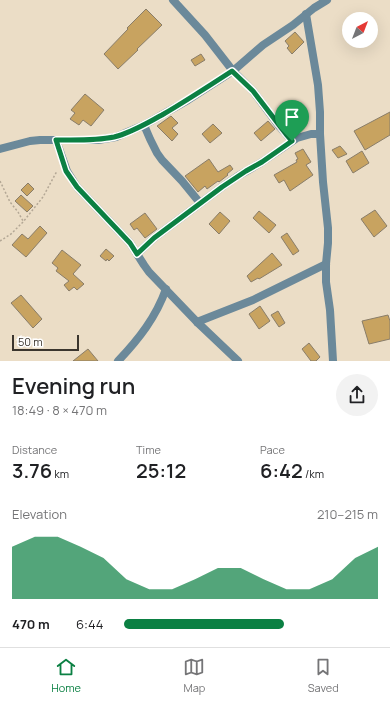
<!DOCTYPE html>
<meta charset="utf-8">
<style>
:root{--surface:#fff;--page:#f2f2f2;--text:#202124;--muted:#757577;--line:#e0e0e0;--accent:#0b8043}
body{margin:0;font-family:Manrope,sans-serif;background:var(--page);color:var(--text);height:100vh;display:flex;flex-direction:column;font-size:15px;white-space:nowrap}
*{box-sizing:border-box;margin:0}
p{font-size:13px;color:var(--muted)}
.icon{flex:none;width:22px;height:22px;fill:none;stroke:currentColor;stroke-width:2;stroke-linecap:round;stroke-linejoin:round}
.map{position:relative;height:361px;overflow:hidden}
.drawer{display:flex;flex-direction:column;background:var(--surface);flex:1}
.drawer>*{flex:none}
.needle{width:26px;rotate:42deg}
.tools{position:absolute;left:342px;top:12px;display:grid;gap:8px}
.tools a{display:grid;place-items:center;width:36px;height:36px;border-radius:50%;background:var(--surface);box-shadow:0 4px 16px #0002;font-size:20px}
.scale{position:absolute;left:12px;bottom:10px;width:67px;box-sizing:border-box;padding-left:4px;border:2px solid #3b352d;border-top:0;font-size:11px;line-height:14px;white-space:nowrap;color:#3b352d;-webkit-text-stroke:3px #fff;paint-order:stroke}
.pin{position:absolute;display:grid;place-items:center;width:34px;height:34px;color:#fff;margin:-41px -17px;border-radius:50% 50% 50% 0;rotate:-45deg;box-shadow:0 0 4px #0007}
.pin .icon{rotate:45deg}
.round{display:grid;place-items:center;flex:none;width:42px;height:42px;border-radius:21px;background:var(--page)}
.headline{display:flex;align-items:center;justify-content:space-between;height:68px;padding:0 12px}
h1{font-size:22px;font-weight:600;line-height:30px}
.metrics{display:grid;grid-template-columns:repeat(3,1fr);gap:6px;height:68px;padding:4px 12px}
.metrics div{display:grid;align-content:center}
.metrics b{font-size:20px;font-weight:600}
.metrics small{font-size:11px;font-weight:400}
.metrics p{font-size:11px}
.chart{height:112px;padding:8px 12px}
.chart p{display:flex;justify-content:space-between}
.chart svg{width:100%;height:72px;margin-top:4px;fill:var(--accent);opacity:.7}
ul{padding:0 12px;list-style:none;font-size:13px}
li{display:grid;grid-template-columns:64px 48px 1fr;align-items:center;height:30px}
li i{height:10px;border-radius:5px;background:var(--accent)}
.dock{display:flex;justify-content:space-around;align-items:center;height:56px;border-top:1px solid var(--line);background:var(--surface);font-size:11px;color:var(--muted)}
.dock a{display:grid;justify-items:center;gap:2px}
.dock .current{color:var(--accent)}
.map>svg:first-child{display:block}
.building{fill:#c8a360;stroke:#897d69}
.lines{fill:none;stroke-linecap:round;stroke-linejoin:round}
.path{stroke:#b3a795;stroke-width:1.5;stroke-dasharray:2 2;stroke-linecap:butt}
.street{stroke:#6b899a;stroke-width:8}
.route-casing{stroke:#fff;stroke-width:8}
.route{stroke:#0b8043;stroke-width:5}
</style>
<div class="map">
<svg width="390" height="361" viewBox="0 0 390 361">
<rect width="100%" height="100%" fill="#ebddc6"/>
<g class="building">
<path d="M146 9 162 25 137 49 138 50 118 69 104 54 128 29 127 28Z"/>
<path d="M295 32 304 42 292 54 287 48 289 46 285 41Z"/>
<path d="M201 54 205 60 195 66 191 60Z"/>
<path d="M85 94 104 110 91 126 83 120 79 125 70 119 75 113 71 110Z"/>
<path d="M390 112V135L365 150 354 131Z"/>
<path d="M171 116 178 123 172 128 178 134 172 141 157 126Z"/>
<path d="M268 121 275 129 261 141 254 133Z"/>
<path d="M213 124 222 133 210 143 202 134Z"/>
<path d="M340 146 347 154 338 158 332 150Z"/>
<path d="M303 149 311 162 306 165 313 175 290 191 284 180 279 183 274 175 297 162 296 160 298 159 295 153Z"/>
<path d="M362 151 369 163 353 173 346 161Z"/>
<path d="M209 159 218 172 230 165 233 169 227 174 228 175 219 182 218 181 207 189 205 186 198 192 185 176Z"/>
<path d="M28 183 34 189 27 196 21 190Z"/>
<path d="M21 195 33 206 27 212 15 201Z"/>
<path d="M375 210 387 226 374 237 361 219Z"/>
<path d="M259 211 276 225 269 233 253 218Z"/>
<path d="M220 212 230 221 219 234 209 224Z"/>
<path d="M145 213 157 229 145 238 137 228 134 230 130 224Z"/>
<path d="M40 226 47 233 26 257 12 245 22 234 28 239Z"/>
<path d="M287 233 299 251 293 255 281 237Z"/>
<path d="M106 249 114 256 109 261 107 259 106 261 100 256Z"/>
<path d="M62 250 81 265 73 274 84 284 77 290 74 287 69 291 64 285 69 281 56 271 58 268 52 263Z"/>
<path d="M272 253 282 265 259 279 258 278 251 282 247 276Z"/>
<path d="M21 295 42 319 33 328 11 303Z"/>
<path d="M260 306 270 321 259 329 249 314Z"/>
<path d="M278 311 285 323 279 327 271 315Z"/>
<path d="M388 315 390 321V339L369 344 362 321Z"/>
<path d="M309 343 320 357 316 361H311L302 349Z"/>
<path d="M88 349 98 361H73Z"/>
</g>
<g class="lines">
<g class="path">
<path d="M0 181 10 202 18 212 23 221"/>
<path d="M0 241 11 234 23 222 43 197 57 171"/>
</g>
<g class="street">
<path d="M173 0 205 35 233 71 253 91 280 127 292 141"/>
<path d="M306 14 308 26 318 85 320 112V134L323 182 328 228V243L326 264V282L330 310 333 361"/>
<path d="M144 125 150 139 157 153 162 160 182 181 200 203"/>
<path d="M56 140 67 171 77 187 130 243 144 265 149 272 197 322 238 361"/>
<path d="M0 149 30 141 40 140H98L116 137 144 125 188 100 233 71 263 45 293 25 314 8 327 0"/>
<path d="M137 254 154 238 222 187 238 176 262 162 297 138 311 134H320"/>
<path d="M197 322 253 300 326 264"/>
<path d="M118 361C139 339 156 317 166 289"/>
</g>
</g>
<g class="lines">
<g class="route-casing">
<path id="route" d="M232 71 253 91 286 134 292 141 262 162 246 171 222 187 154 238 137 254 130 243 77 187 66 171 56 140C75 140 95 141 114 137 131 133 147 123 162 115 186 101 209 86 232 71Z"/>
</g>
<use href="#route" class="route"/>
</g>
</svg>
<div class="tools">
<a><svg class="needle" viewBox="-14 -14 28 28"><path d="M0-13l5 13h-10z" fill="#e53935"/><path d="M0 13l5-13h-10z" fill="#757577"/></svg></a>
</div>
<div class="scale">50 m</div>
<div class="pin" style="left:292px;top:141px;background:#1e9e55"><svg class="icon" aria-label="arrive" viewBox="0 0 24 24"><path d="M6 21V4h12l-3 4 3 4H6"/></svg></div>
</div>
<section class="drawer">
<div class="headline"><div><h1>Evening run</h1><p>18:49 · 8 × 470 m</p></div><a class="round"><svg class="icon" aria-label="share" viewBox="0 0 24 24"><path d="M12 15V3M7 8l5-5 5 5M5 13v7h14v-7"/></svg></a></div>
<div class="metrics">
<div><p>Distance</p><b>3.76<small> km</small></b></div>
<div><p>Time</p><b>25:12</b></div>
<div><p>Pace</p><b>6:42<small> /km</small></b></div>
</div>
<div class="chart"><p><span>Elevation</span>210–215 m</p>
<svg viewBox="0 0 160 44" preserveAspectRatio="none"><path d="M0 44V12L10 6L20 6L30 12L40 19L50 32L60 38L70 38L80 32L90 25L100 25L110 32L120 38L130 38L140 32L150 19L160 12V44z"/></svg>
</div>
<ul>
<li><b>470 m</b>6:44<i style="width:63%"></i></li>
</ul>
</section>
<nav class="dock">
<a class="current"><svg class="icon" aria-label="home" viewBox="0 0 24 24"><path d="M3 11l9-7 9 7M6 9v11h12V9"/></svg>Home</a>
<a><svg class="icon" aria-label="map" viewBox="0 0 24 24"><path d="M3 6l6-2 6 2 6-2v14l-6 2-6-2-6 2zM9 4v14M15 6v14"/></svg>Map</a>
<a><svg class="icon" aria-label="saved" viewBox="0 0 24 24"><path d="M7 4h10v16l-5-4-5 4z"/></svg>Saved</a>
</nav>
